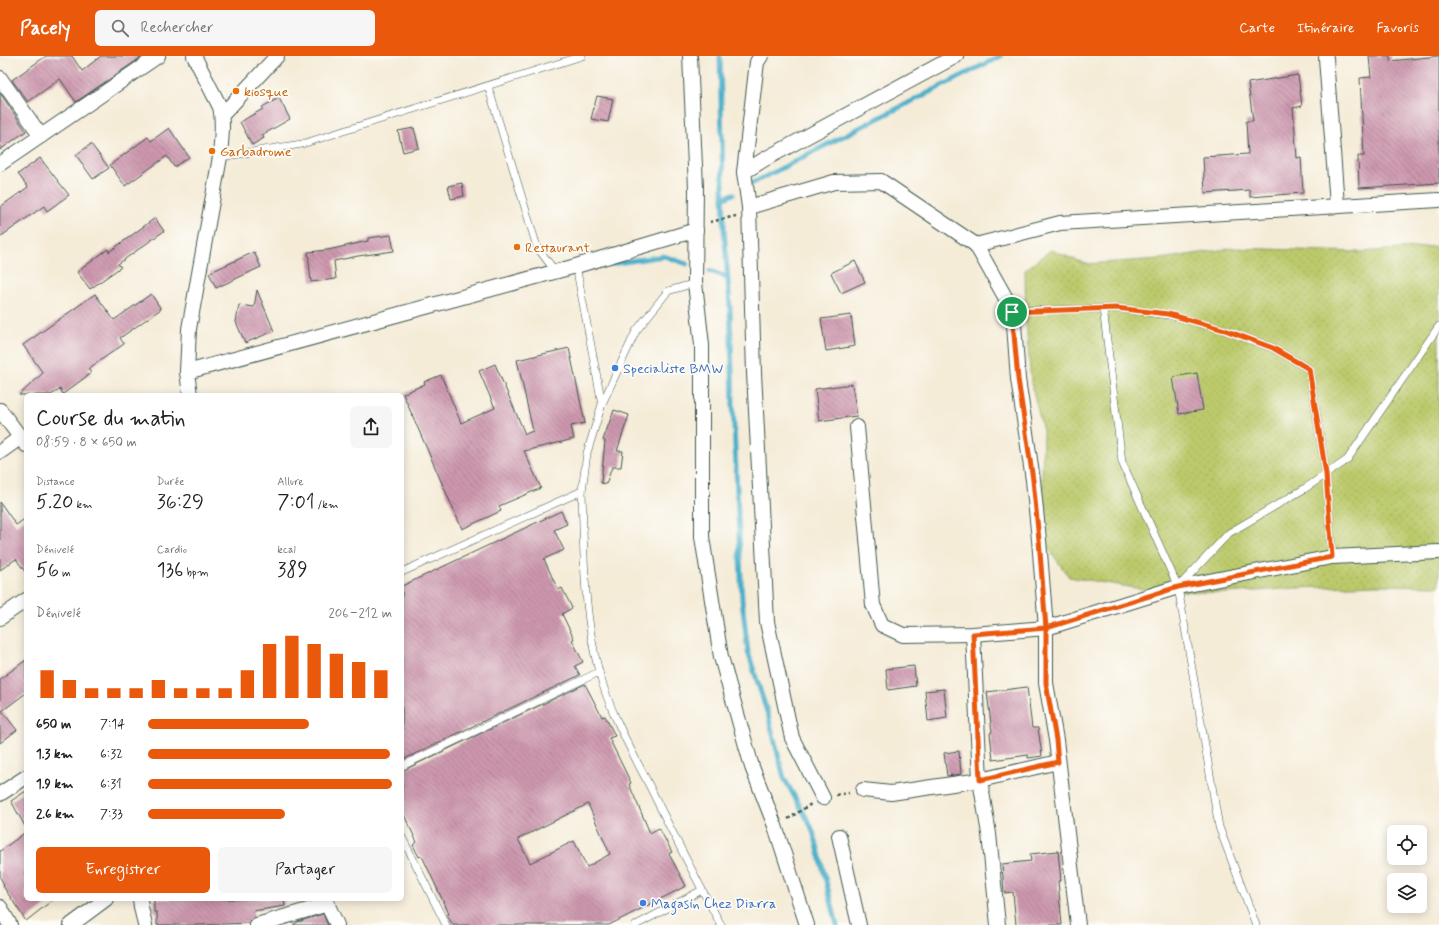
<!DOCTYPE html>
<html lang="fr">
<meta charset="utf-8">
<style>
:root{--surface:#fff;--page:#f6f6f6;--text:#202124;--muted:#757577;--accent:#ea580c}
body{margin:0;font-family:Mynerve,sans-serif;background:var(--page);color:var(--text);height:100vh;display:flex;flex-direction:column;font-size:15px;white-space:nowrap}
*{box-sizing:border-box;margin:0}
p{font-size:13px;color:var(--muted)}
.icon{flex:none;width:22px;height:22px;fill:none;stroke:currentColor;stroke-width:2;stroke-linecap:round;stroke-linejoin:round}
.map{position:relative;flex:1;overflow:hidden}
.drawer{position:absolute;left:24px;top:337px;width:380px;height:508px;display:flex;flex-direction:column;background:var(--surface);border-radius:6px;box-shadow:0 2px 10px #0003}
.drawer>*{flex:none}
.buttons{position:absolute;left:1387px;top:769px;display:grid;gap:8px}
.buttons a{display:grid;place-items:center;width:40px;height:40px;border-radius:6px;background:var(--surface);box-shadow:0 2px 10px #0003;font-size:20px}
.pin{position:absolute;display:grid;place-items:center;width:34px;height:34px;color:#fff;margin:-17px;border:2px solid #fff;border-radius:50%;box-shadow:0 1px 4px #0007}
.round{display:grid;place-items:center;flex:none;width:42px;height:42px;border-radius:6px;background:var(--page)}
.head{display:flex;align-items:center;justify-content:space-between;height:68px;padding:0 12px}
h1{font-size:22px;font-weight:600;line-height:30px}
.metrics{display:grid;grid-template-columns:repeat(3,1fr);gap:6px;height:68px;padding:4px 12px}
.metrics div{display:grid;align-content:center}
.metrics b{font-size:20px;font-weight:600}
.metrics small{font-size:11px;font-weight:400}
.metrics p{font-size:11px}
.chart{height:112px;padding:8px 12px}
.chart p{display:flex;justify-content:space-between}
.chart svg{width:100%;height:72px;margin-top:4px;stroke:var(--accent);stroke-width:6}
.primary-button{display:flex;gap:8px;margin-top:auto;padding:8px 12px}
.primary-button a{flex:1;height:46px;border-radius:6px;background:var(--accent);color:#fff;font-size:16px;font-weight:600;line-height:46px;text-align:center}
.primary-button a+a{background:var(--page);color:var(--text)}
ul{padding:0 12px;list-style:none;font-size:13px}
li{display:grid;grid-template-columns:64px 48px 1fr;align-items:center;height:30px}
li i{height:10px;border-radius:5px;background:var(--accent)}
header{display:flex;align-items:center;gap:24px;box-sizing:border-box;height:56px;padding:0 20px;background:var(--accent);color:#fff}
header strong{font-size:19px}
nav{display:flex;gap:22px;margin-inline-start:auto;font-size:14px}
.search{width:280px;height:36px;background:var(--page);display:flex;align-items:center;gap:10px;box-sizing:border-box;padding:0 14px;border-radius:6px;color:var(--muted);font-size:15px}
.map>svg:first-child{display:block}
.grass{fill:url(#grass-dots);stroke:#6e8450}
.lines{fill:none;stroke-linecap:round;stroke-linejoin:round}
.stream{stroke:#49afc9;stroke-width:5}
.building{fill:url(#building-back-hatch);fill-rule:evenodd}
.lane-casing{stroke:#3f574d;stroke-width:8}
.street-casing{stroke:#3f574d;stroke-width:16}
.path{stroke:#3f574d;stroke-width:2.5;stroke-dasharray:3 3;stroke-linecap:butt}
.lane{stroke:#fff;stroke-width:7}
.street{stroke:#fff;stroke-width:14}
.route-casing{stroke:#fff;stroke-width:8}
.route{stroke:#ea580c;stroke-width:5}
.food-dot{fill:#e8710a;stroke:#fdfcf7;stroke-width:1.5}
.shop-dot{fill:#3f7fe0;stroke:#fdfcf7;stroke-width:1.5}
.labels{text-anchor:middle;stroke-width:3.5;stroke-linejoin:round;paint-order:stroke}
.food-label{font-size:14px;fill:#c56008;stroke:#fdfcf7;text-anchor:start}
.shop-label{font-size:14px;fill:#366cbe;stroke:#fdfcf7;text-anchor:start}
</style>
<header>
<strong>Pacely</strong>
<div class="search"><svg class="icon" aria-label="search" viewBox="0 0 24 24"><circle cx="10" cy="10" r="6"/><path d="M15 15l6 6"/></svg>Rechercher</div>
<nav><a>Carte</a><a>Itinéraire</a><a>Favoris</a></nav>
</header>
<div class="map">
<svg width="1439" height="869" viewBox="0 0 1439 869">
<defs>
<pattern id="grass-dots" width="8" height="8" patternUnits="userSpaceOnUse"><rect width="8" height="8" fill="#bcca6c"/><path d="M2 2h.1M6 6h.1" fill="none" stroke="#a1ae5e" stroke-width="1.8" stroke-linecap="round"/></pattern>
<pattern id="building-back-hatch" width="6" height="6" patternUnits="userSpaceOnUse"><rect width="6" height="6" fill="#cd97ae"/><path d="M-1 5l2 2M0 0l6 6M5-1l2 2" fill="none" stroke="#a67c8e"/></pattern>
</defs>
<rect width="100%" height="100%" fill="#fdfcf7"/>
<filter id="ink" filterUnits="userSpaceOnUse"><feTurbulence type="fractalNoise" baseFrequency=".025" numOctaves="2"/><feDisplacementMap in="SourceGraphic" scale="8" xChannelSelector="R" yChannelSelector="G"/><feConvolveMatrix kernelMatrix="1 2 1 2 8 2 1 2 1" color-interpolation-filters="sRGB"/></filter>
<filter id="wash" filterUnits="userSpaceOnUse"><feTurbulence type="fractalNoise" baseFrequency=".012" numOctaves="4" result="noise"/><feDisplacementMap in="SourceGraphic" scale="16" xChannelSelector="R" yChannelSelector="G"/><feGaussianBlur stdDeviation="0.9" result="paint"/><feColorMatrix in="noise" values="0 0 0 0 0 0 0 0 0 0 0 0 0 0 0 0 0 1.4 0 .05"/><feComposite in="paint" operator="in"/></filter>
<g filter="url(#wash)">
<rect width="100%" height="100%" fill="#f5ecd8"/>
<path class="grass" d="M1439 190V530L1376 529 1297 532 1226 537 1148 534 1069 521 1041 482 1043 375 1031 326 1026 266 1025 214 1051 194 1086 208 1160 203 1233 192 1360 196Z"/>
<g class="lines">
<g class="stream">
<path d="M720 0 724 173 730 252 733 348 742 544 748 596 768 659 784 722 811 770 816 785 837 869"/>
<path d="M751 128 855 74 1001 0"/>
<path d="M723 143 733 138"/>
<path d="M610 208 664 200 687 208"/>
<path d="M710 215 727 221"/>
</g>
</g>
<g id="blocks">
<g class="building">
<path d="M46 0H72L82 15 101 0H143L76 46 60 23 28 46 12 24Z"/>
<path d="M1369 0H1390V5L1439 0V127L1359 132 1358 100H1364L1360 22 1371 21Z"/>
<path d="M1298 19 1302 50 1293 52 1297 102 1301 101 1303 137 1250 141V134L1205 137 1203 101 1248 98 1246 65H1253L1248 27Z"/>
<path d="M0 37 26 75 0 94Z"/>
<path d="M597 40 613 43 608 66 591 63Z"/>
<path d="M279 42 290 63 262 79 264 82 252 89 240 66 263 53 262 51Z"/>
<path d="M169 72 189 101 174 111 167 100 125 130 110 109 148 81 151 85Z"/>
<path d="M414 72 419 92 403 96 398 75Z"/>
<path d="M91 88 109 112 93 123 76 99Z"/>
<path d="M40 102 69 139 47 155 44 150 0 181V151L28 131 18 118Z"/>
<path d="M462 127 464 140 451 143 448 130Z"/>
<path d="M155 162 164 175 118 208 121 211 90 233 77 216 108 193 109 196Z"/>
<path d="M391 179 394 195 358 200 334 205 336 223 311 226 308 196 328 194 368 185V182Z"/>
<path d="M254 196 261 211 216 232 209 217Z"/>
<path d="M855 205 865 226 841 237 831 217Z"/>
<path d="M257 234 274 275 245 287 236 266 239 249 254 251Z"/>
<path d="M95 238 114 264 151 238 161 253 120 282 124 288 88 313 91 317 63 338 60 333 51 339H19L43 317 23 289Z"/>
<path d="M851 259 855 290 826 295 821 263Z"/>
<path d="M569 292 585 367 571 370 574 383 524 395 541 432 499 450 501 455 462 473 403 338 425 328 424 326 441 319 461 367 495 352 479 315 495 308 525 378 533 375 517 304Z"/>
<path d="M1197 317 1203 354 1179 358 1173 321Z"/>
<path d="M852 328 857 360 819 365 815 333Z"/>
<path d="M614 354 629 359 617 395H623L621 411H612L606 428 601 427 605 385 603 384Z"/>
<path d="M0 446 16 469 26 462V517L16 503 0 514Z"/>
<path d="M561 455 567 468 554 474 564 494 544 503 558 534 562 532 572 552 562 558 574 583 572 584 583 606 575 610 580 619 402 704V530Z"/>
<path d="M26 604V637L2 655 17 674 0 687V623Z"/>
<path d="M914 610 916 630 888 634 886 613Z"/>
<path d="M585 628 602 661 605 660 615 680 609 682 631 727 629 728 650 777 659 772 672 796 669 798 686 830 609 869H453L447 859 449 858 422 800 419 801 413 789 417 786 402 755V715ZM588 748 610 798 587 811 574 785 530 807 518 783Z"/>
<path d="M1027 631 1032 672H1038L1042 700 1028 702V699L993 704 990 677 992 676 987 636Z"/>
<path d="M944 633 947 662 928 665 925 635Z"/>
<path d="M959 695 961 718 947 720 944 697Z"/>
<path d="M26 735V772L11 745Z"/>
<path d="M26 776V843H54L26 865 3 830 4 829 0 821V795Z"/>
<path d="M1058 795 1061 825H1058L1062 869H1016L1013 836 1004 837 1002 808 1031 805 1030 798Z"/>
<path d="M154 843H284L285 850 253 855 254 861 249 867 202 869H157V856H154Z"/>
<path d="M323 858 328 869H293L298 866Z"/>
</g>
</g>
</g>
<g filter="url(#ink)">
<use href="#blocks" fill-opacity="0" stroke="#3f574d" stroke-width="1"/>
<g class="lines">
<g class="lane-casing">
<g id="lane">
<path d="M488 30 537 191 555 215"/>
<path d="M220 101 302 88 582 0"/>
<path d="M576 210 602 348"/>
<path d="M695 227 668 235 636 275 602 348 587 397 582 435C584 496 583 557 599 616 610 656 630 692 649 729 672 776 696 823 721 869"/>
<path d="M1103 252 1122 406 1178 531 1219 771 1256 869"/>
<path d="M1013 255 1116 252 1169 259 1225 274 1273 292 1309 313 1326 418 1332 501"/>
<path d="M402 516 582 435"/>
<path d="M1181 528 1229 477 1304 433 1347 404 1439 270"/>
<path d="M402 710 599 616"/>
<path d="M402 781 446 869"/>
<path d="M636 869 702 834"/>
</g>
</g>
<g class="street-casing">
<g id="street">
<path d="M690 0 696 132 695 227 702 289V481L721 601 752 711 775 770 807 869"/>
<path d="M1326 2 1337 149"/>
<path d="M0 22 41 80"/>
<path d="M222 59 277 0"/>
<path d="M0 108 158 0"/>
<path d="M744 116 757 6 761 0"/>
<path d="M749 151 834 126 881 125 976 189 1060 167 1439 144"/>
<path d="M976 189 1013 255 1018 323 1033 424 1039 484 1046 572V627L1056 684 1078 869"/>
<path d="M187 316 576 210 696 174"/>
<path d="M190 339 187 316 189 273 220 101C221 84 224 67 220 51L194 0"/>
<path d="M0 354 26 389"/>
<path d="M857 371 873 549 882 569 903 579 973 578 1046 572 1178 531 1332 501 1439 496"/>
<path d="M0 396 21 381"/>
<path d="M0 562 26 544"/>
<path d="M863 734 891 737 980 724 973 578"/>
<path d="M0 738 26 721"/>
<path d="M823 742 792 682 767 566 754 317 749 151 744 116 765 103 956 0"/>
<path d="M839 780 859 869"/>
<path d="M140 843 141 851 145 869"/>
<path d="M325 843 337 869"/>
<path d="M0 851 10 869"/>
<path d="M71 869 106 843"/>
<path d="M257 869 328 848"/>
<path d="M998 869 989 778 980 724 1058 706"/>
</g>
</g>
<g class="path">
<path d="M710 166 736 160"/>
<path d="M836 739 849 737"/>
<path d="M788 763 811 748"/>
</g>
<use href="#lane" class="lane"/>
<use href="#street" class="street"/>
</g>
</g>
<g class="lines" filter="url(#ink)">
<g class="route-casing">
<path id="route" d="M1012 256 1018 323 1033 424 1039 484 1046 572V627L1056 684 1058 706 980 724 973 578 1046 572 1178 531 1332 501 1326 418 1309 313 1273 292 1225 274 1168 258 1116 252 1012 256"/>
</g>
<use href="#route" class="route"/>
</g>
<g class="food-dot">
<circle cx="236" cy="35" r="4"/>
<circle cx="212" cy="95" r="4"/>
<circle cx="517" cy="191" r="4"/>
</g>
<g class="shop-dot">
<circle cx="615" cy="312" r="4"/>
<circle cx="643" cy="847" r="4"/>
</g>
<g class="labels">
<g class="food-label">
<text x="244" y="40">kiosque</text>
<text x="220" y="100">Garbadrome</text>
<text x="525" y="196">Restaurant</text>
</g>
<g class="shop-label">
<text x="623" y="317">Specialiste BMW</text>
<text x="651" y="852">Magasin Chez Diarra</text>
</g>
</g>
</svg>
<div class="buttons">
<a><svg class="icon" aria-label="locate" viewBox="0 0 24 24"><circle cx="12" cy="12" r="6"/><path d="M12 2v4M12 18v4M2 12h4M18 12h4"/></svg></a>
<a><svg class="icon" aria-label="layers" viewBox="0 0 24 24"><path d="M12 4l9 5-9 5-9-5zM3 14l9 5 9-5"/></svg></a>
</div>
<div class="pin" style="left:1012px;top:256px;background:#1e9e55"><svg class="icon" aria-label="arrive" viewBox="0 0 24 24"><path d="M6 21V4h12l-3 4 3 4H6"/></svg></div>
<section class="drawer">
<div class="head"><div><h1>Course du matin</h1><p>08:59 · 8 × 650 m</p></div><a class="round"><svg class="icon" aria-label="share" viewBox="0 0 24 24"><path d="M12 15V3M7 8l5-5 5 5M5 13v7h14v-7"/></svg></a></div>
<div class="metrics">
<div><p>Distance</p><b>5.20<small> km</small></b></div>
<div><p>Durée</p><b>36:29</b></div>
<div><p>Allure</p><b>7:01<small> /km</small></b></div>
</div>
<div class="metrics">
<div><p>Dénivelé</p><b>56<small> m</small></b></div>
<div><p>Cardio</p><b>136<small> bpm</small></b></div>
<div><p>kcal</p><b>389</b></div>
</div>
<div class="chart"><p><span>Dénivelé</span>206–212 m</p>
<svg viewBox="0 0 160 44" preserveAspectRatio="none"><path d="M5 44V27M15 44V33M25 44V38M35 44V38M45 44V38M55 44V33M65 44V38M75 44V38M85 44V38M95 44V27M105 44V11M115 44V6M125 44V11M135 44V17M145 44V22M155 44V27"/></svg>
</div>
<ul>
<li><b>650 m</b>7:14<i style="width:66%"></i></li>
<li><b>1.3 km</b>6:32<i style="width:99%"></i></li>
<li><b>1.9 km</b>6:31<i style="width:100%"></i></li>
<li><b>2.6 km</b>7:33<i style="width:56%"></i></li>
</ul>
<div class="primary-button"><a>Enregistrer</a><a>Partager</a></div>
</section>
</div>
